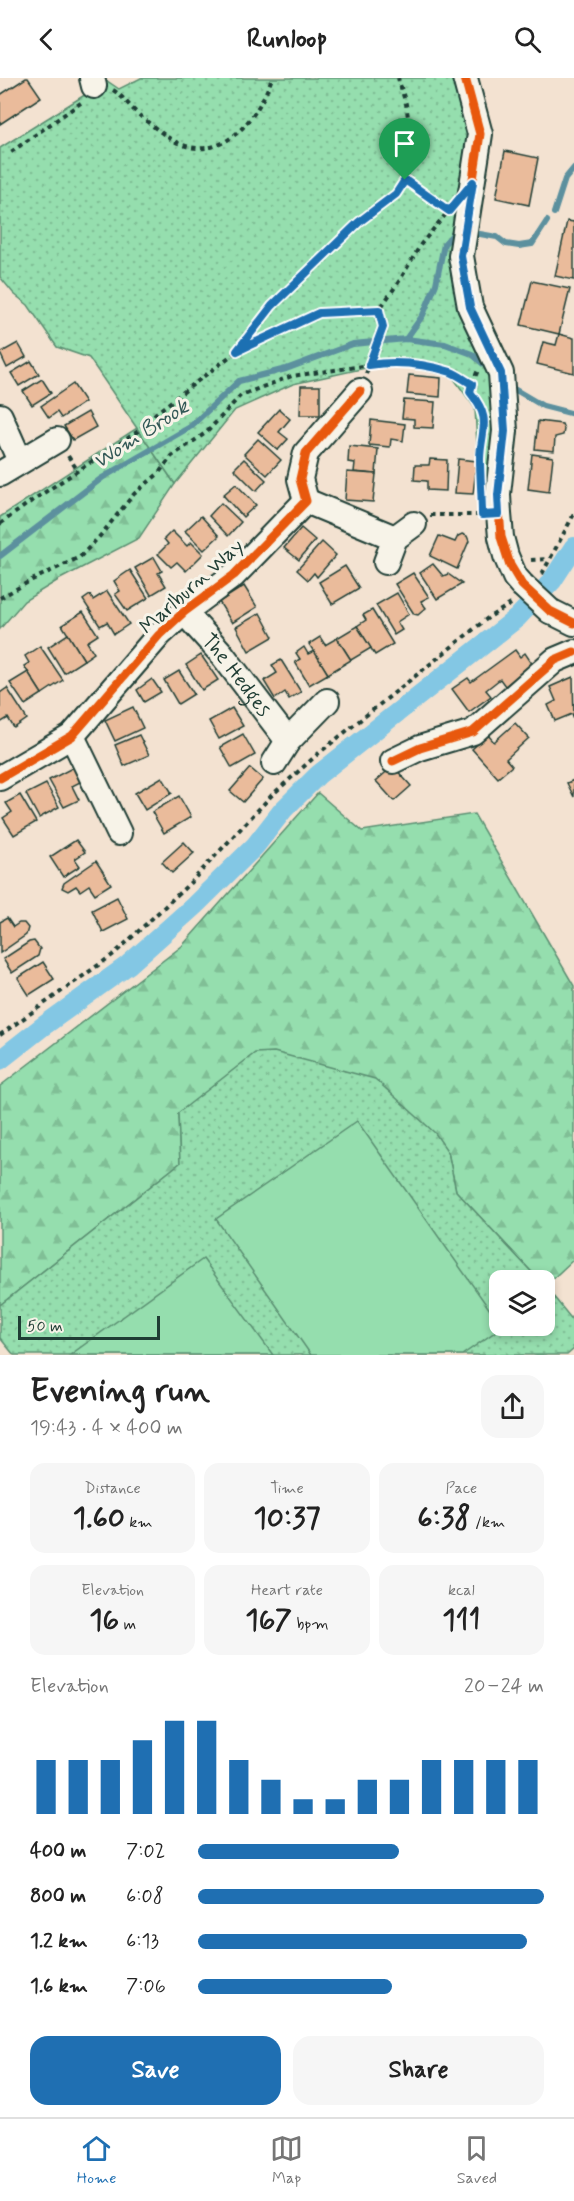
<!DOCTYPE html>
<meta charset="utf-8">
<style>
:root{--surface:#fff;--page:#f6f6f6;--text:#222;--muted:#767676;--line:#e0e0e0;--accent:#1f6fb2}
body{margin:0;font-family:Mynerve,sans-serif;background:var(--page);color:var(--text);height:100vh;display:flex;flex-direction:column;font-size:22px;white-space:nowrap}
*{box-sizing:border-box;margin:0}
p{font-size:20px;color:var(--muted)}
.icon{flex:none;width:33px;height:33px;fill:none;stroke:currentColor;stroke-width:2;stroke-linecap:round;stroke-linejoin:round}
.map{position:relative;height:1277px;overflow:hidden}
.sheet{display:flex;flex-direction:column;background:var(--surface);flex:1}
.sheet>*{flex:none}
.controls{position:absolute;left:489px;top:1192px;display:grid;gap:12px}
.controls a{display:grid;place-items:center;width:66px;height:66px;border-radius:12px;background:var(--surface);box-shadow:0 3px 9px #0003;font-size:30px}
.scale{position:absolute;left:18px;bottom:15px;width:142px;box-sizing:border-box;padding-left:6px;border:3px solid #1f3d34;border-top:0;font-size:16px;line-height:21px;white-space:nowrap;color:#1f3d34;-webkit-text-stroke:4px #f7f3e8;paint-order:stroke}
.pin{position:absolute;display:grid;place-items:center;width:51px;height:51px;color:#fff;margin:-62px -26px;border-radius:50% 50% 50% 0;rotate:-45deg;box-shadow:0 0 6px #0007}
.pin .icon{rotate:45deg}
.round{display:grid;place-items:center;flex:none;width:63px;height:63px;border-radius:18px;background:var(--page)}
.summary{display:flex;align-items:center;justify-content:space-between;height:102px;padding:0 30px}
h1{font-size:33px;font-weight:800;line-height:45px}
.figures{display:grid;grid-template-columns:repeat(3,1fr);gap:9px;height:102px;padding:6px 30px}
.figures div{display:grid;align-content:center;border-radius:15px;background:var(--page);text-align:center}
.figures b{font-size:30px;font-weight:800}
.figures small{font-size:16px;font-weight:400}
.figures p{font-size:16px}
.chart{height:168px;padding:12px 30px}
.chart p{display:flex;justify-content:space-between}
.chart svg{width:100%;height:108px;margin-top:6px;stroke:var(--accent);stroke-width:6}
.button{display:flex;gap:12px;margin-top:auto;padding:12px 30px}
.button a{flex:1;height:69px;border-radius:18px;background:var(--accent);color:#fff;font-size:24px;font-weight:800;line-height:69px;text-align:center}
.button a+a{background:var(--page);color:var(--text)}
ul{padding:0 30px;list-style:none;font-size:20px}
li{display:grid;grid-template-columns:96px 72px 1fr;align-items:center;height:45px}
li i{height:15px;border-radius:8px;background:var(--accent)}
header{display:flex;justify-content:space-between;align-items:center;height:78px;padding:0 30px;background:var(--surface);font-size:27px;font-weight:800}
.menu{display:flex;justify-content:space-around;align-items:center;height:84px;border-top:2px solid var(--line);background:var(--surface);font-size:16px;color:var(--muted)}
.menu a{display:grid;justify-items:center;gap:3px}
.menu .current{color:var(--accent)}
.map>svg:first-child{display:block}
.forest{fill:url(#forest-firs);stroke:#5a8e71;stroke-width:1.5}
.park{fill:url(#park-dots);stroke:#5a8e71;stroke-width:1.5}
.pitch{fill:#95deae;stroke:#5a8e71;stroke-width:1.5}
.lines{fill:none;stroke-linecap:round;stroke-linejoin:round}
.stream{stroke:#5b909e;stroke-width:6}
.canal{stroke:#83c7e4;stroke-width:20}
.building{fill:#eabb9b;stroke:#1f3d34;stroke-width:1.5}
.minor-casing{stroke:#1f3d34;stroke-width:28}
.path{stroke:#1f3d34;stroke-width:4;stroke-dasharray:4.5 4.5;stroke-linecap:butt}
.minor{stroke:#f7f3e8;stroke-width:24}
.minor-bridge-casing{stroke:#1f3d34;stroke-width:28;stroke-linecap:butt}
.minor-bridge{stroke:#f7f3e8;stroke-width:24}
.cycleway-casing{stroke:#f7f3e8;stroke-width:13}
.cycleway{stroke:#e8590c;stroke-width:9}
.route-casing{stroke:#fff;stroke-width:12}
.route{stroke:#1f6fb2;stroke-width:8}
.labels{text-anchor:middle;stroke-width:6;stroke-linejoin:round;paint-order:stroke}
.street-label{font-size:21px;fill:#1f3d34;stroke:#f7f3e8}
.water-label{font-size:22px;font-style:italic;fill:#335957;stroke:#f7f3e8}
</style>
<header><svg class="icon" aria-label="back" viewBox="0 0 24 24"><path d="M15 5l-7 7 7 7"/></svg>Runloop<svg class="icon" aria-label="search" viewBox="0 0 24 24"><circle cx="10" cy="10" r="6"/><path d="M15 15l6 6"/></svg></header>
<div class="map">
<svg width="574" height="1277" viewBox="0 0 574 1277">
<defs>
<pattern id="forest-firs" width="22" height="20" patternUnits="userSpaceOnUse" patternTransform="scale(1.5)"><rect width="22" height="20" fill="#95deae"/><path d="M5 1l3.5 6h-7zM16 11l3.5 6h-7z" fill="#80bf96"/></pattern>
<pattern id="park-dots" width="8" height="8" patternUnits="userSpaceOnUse" patternTransform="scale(1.5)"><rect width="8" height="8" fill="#95deae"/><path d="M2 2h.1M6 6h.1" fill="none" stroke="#80bf96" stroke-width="1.8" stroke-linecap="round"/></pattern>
</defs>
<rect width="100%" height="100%" fill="#f3e2d1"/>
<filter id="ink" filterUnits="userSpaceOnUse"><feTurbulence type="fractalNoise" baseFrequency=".0167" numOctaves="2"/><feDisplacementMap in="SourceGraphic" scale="12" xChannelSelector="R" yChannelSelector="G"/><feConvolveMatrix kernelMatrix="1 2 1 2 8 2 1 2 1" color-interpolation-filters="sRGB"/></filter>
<g filter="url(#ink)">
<g class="forest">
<path d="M137 350 175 406 139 460 60 501 24 523 0 551V439Z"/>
<path d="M318 715 362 753 474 736 574 908V1181L545 1208 544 1203H540L456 1113 448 1074 178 1035 180 1085 0 1227V1008L182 868Z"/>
</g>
<g class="park">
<path d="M141 0H457L472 53 456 175 493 289 494 426 480 422 475 330 452 298 406 288 370 289 293 306 235 332 175 406 89 280 57 269 28 227 14 216 0 199V70L107 3 119 11Z"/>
<path d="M274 974 375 1001 435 1055 448 1074 456 1113 540 1203H500V1248H544L545 1208 574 1244V1271L567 1277H14L0 1260V1227L180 1085 178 1035 255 975Z"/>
</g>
<g class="pitch">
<path d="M357 1043 502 1249 462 1277H311L216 1141Z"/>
<path d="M203 1181 273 1277H70Z"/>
</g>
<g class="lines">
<g class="stream">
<path d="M554 135 565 101 574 90"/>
<path d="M480 156 497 159 506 166 519 168 532 166 547 143"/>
<path d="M406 261 423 237 436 206 444 166 454 155"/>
<path d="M509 308 543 328 574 336"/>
<path d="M0 478 102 400 190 349 239 303 286 291 353 266 406 261 445 266 472 276 490 292"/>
</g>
<path class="canal" d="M0 982 42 949 128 887 194 828 255 768 283 732 318 697 517 540 552 503 574 469"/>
</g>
<g class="building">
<path d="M26 0H28L41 19 0 46V17Z"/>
<path d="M505 73 538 80 529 127 496 120Z"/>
<path d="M567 143 574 144V202L555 198Z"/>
<path d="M532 203 570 211 559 256 521 247Z"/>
<path d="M559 256 574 260V295L537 286 543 264 556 267Z"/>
<path d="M18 265 26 279 7 290 0 275Z"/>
<path d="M31 283 39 296 19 308 11 295Z"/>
<path d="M409 297 441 300 440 319 407 316Z"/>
<path d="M42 301 51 315 32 327 23 313Z"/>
<path d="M73 306 85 324 61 340 57 334 49 340 41 328Z"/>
<path d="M301 308H320V337H300Z"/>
<path d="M404 322 435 324 433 350 414 349V341L402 340Z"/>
<path d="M279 331 290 341 279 354 288 361 278 372 258 354Z"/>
<path d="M88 334 96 349 73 362 64 348Z"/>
<path d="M371 342 405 346 403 363 391 361 390 369 369 367Z"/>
<path d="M538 343 562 346 564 351 563 357 555 359 554 373 535 371Z"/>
<path d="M258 361 281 382 267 397 244 376Z"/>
<path d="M349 368 378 371 376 396 354 394 355 385 348 384Z"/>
<path d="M532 376 553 379 549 414 528 411Z"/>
<path d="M244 381 266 402 256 413 234 391Z"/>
<path d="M430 381 447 382 446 413 427 412V403L414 402 415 387H429Z"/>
<path d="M458 381 477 383 473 416 455 415Z"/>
<path d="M347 394 376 396 373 424 345 422Z"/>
<path d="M236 406 256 427 243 439 223 417Z"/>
<path d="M221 425 241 444 228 458 209 438Z"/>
<path d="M201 438 219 458 204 472 185 453Z"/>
<path d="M301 450 315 462 299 482 284 470Z"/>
<path d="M172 453 187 468 191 464 203 476 186 493 177 484 171 489 158 476 168 466 164 461Z"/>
<path d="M462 456 467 458 469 463 457 491 430 478 439 458 455 464 458 458Z"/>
<path d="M322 464 336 477 317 499 314 495 308 502 297 492Z"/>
<path d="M154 479 162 493 158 495 166 508 151 517 135 490Z"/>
<path d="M433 486 443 498 448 496 462 506 437 521 420 495Z"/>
<path d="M345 488 359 510 332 526 319 504Z"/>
<path d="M130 492 148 520 127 533 115 516 120 513 114 503Z"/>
<path d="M413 495 429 519 421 523 426 530 418 537 414 536 395 506Z"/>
<path d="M244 508 257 529 232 545 219 524Z"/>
<path d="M107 513 129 546 114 556 107 544 100 548 83 522 90 517 93 522Z"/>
<path d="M397 515 409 536 397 544 402 552 394 557 376 527Z"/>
<path d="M372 532 393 566 375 577 357 548 366 542 363 537Z"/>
<path d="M83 534 98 557 87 564 94 575 84 582 62 547Z"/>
<path d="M260 535 273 559 249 573 236 549Z"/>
<path d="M357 548 371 570 351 582 337 560Z"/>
<path d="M68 556 84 582 64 595 48 569Z"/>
<path d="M320 559 325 567 337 560 351 582 328 596 309 566Z"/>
<path d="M40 568 63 602 42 616 24 588 29 585 25 578Z"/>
<path d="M304 569 308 576 314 573 328 596 309 607 295 584 300 581 296 575Z"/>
<path d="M515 572 520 579 525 575 533 587 505 608 500 601 486 612 491 618 469 634 452 611 468 600 471 604Z"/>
<path d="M201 577 218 602 202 612 186 587Z"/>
<path d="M281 582 301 614 289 621 285 614 275 621 264 603 277 595 272 587Z"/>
<path d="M179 593 194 616 178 626 164 602Z"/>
<path d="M28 594 42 616 25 627 10 605Z"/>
<path d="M573 599 574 642 572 636 555 643 548 627 556 623 550 609Z"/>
<path d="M152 601 161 614 144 624 137 612Z"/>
<path d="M7 610 27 641 14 650 8 640 0 645V615Z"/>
<path d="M133 629 143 650 115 663 105 642Z"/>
<path d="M232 630 243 648 219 661 209 643Z"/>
<path d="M515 645 529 660 506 681 512 688 498 700 472 671 488 657 494 664Z"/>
<path d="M243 656 255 677 232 690 220 669Z"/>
<path d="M139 657 149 677 124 688 115 667Z"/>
<path d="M76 688 84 702 72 708 79 722 64 729 49 702Z"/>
<path d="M393 688 411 708 394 723 376 703Z"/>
<path d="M250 690 263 701 243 724 230 713Z"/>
<path d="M162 699 172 715 145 732 135 715Z"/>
<path d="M574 702V719L567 705Z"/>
<path d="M46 706 59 729 39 740 26 716Z"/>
<path d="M20 717 36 744 14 757 3 740 12 734 6 725Z"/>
<path d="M179 718 191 739 164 755 152 734Z"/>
<path d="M76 762 85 774 75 781 80 788 63 799 50 779Z"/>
<path d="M184 764 194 775 172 795 162 784Z"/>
<path d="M96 783 111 806 95 816 89 807 80 813 76 808 68 813 62 810 64 805Z"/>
<path d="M117 819 128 841 103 854 92 832Z"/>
<path d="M7 840 13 849 19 845H24L28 850 26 857 0 875V844Z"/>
<path d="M34 863 40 871 38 878 12 895 3 881 29 864Z"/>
<path d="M43 884 54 901 29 917 18 900Z"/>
</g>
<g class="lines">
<g class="minor-casing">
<g id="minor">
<path d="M92 0 94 8"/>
<path d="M465 0 480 56 461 178 470 229 501 295 505 353 498 416 499 436 501 459 506 478 515 499 522 507"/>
<path d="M0 338 20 383"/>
<path d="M0 396 57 362"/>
<path d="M306 423 395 460"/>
<path d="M386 484 395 460 414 446"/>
<path d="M550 533 574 545"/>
<path id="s1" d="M184 534 221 575 288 663"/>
<path d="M72 658 119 755"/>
<path d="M393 683 420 670 473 654 555 582 574 574"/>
<path d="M274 685 288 663 327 623"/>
<path d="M0 700 72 658 159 557 184 534 234 497 306 423 300 401 306 375 360 313"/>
</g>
</g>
<g class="path">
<path d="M113 12C123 18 128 27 136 34 144 42 153 48 162 55 213 95 254 49 272 0"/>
<path d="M11 74 82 24"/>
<path d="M405 102 448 132"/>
<path d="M237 272 271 228 359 144 396 116 405 102 411 85 412 65 406 26 398 0"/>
<path d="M366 296 383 249 379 232 400 202 421 166 446 136"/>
<path d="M472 306 478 292"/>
<path d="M68 378 78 393"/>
<path d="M430 437H480"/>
<path d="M0 446 33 422 137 354 156 335 237 273 319 235 379 232"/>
<path d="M531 482 549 481"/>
<path d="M542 496 574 436"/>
<path d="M0 520 32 502 80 479 100 458 134 416 158 396 172 378 207 354 241 317 292 298 384 285 408 286 453 295 472 306 470 314 482 332"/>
<path d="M0 957 114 876 191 804 271 718 319 675 489 539 511 526"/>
</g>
<use href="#minor" class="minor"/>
<g class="minor-bridge-casing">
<path id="minor-bridge" d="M522 507 550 533"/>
</g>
<use href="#minor-bridge" class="minor-bridge"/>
<g class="cycleway-casing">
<g id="cycleway">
<path d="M465 0 480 56 461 178 470 229 501 295 505 353 498 416 501 459 510 487 522 507 550 533 574 545"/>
<path d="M393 683 420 670 473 654 555 582 574 574"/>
<path d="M0 700 72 658 159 557 184 534 234 497 306 423 300 401 306 375 360 313"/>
</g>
</g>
<use href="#cycleway" class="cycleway"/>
</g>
</g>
<g class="lines" filter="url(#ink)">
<g class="route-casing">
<path id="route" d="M405 102 449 133 473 104 461 178 470 229 501 295 505 353 498 417 499 436 482 437C482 418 480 399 480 381 481 350 493 343 470 314L472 306C465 302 458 297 451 294 425 286 395 283 369 287L383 249 379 232 319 235 237 273 272 228 359 144 396 116Z"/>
</g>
<use href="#route" class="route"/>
</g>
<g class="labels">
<g class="street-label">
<text transform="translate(191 508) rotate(-42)" y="7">Marlburn Way</text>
<text dy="7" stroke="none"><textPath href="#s1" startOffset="82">The Hedges</textPath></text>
</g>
<g class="water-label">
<text transform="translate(140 355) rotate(-33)" y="8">Wom Brook</text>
</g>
</g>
</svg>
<div class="controls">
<a><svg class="icon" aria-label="layers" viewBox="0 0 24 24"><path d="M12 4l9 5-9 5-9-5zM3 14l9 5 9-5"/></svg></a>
</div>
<div class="scale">50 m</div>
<div class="pin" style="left:405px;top:102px;background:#1e9e55"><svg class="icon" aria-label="arrive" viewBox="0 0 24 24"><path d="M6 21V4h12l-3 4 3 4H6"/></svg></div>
</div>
<section class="sheet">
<div class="summary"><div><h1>Evening run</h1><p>19:43 · 4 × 400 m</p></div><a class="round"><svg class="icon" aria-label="share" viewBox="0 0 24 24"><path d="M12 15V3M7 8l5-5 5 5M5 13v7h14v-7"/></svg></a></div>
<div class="figures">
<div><p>Distance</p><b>1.60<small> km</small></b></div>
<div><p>Time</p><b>10:37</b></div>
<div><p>Pace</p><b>6:38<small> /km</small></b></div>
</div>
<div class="figures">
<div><p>Elevation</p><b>16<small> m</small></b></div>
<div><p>Heart rate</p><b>167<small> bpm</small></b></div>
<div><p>kcal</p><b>111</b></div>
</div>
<div class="chart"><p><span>Elevation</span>20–24 m</p>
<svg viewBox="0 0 160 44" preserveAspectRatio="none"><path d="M5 44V22M15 44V22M25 44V22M35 44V14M45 44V6M55 44V6M65 44V22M75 44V30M85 44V38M95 44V38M105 44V30M115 44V30M125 44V22M135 44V22M145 44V22M155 44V22"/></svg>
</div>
<ul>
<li><b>400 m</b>7:02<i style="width:58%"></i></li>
<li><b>800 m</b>6:08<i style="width:100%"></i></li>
<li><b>1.2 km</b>6:13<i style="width:95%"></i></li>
<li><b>1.6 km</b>7:06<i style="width:56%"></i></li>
</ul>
<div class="button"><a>Save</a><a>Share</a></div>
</section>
<nav class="menu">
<a class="current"><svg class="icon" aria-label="home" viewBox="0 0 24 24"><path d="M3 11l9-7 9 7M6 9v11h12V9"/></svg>Home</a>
<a><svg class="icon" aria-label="map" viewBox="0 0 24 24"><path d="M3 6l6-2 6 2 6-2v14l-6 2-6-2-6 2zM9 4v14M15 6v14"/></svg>Map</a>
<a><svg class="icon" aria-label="saved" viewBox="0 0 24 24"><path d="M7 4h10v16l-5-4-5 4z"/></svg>Saved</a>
</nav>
